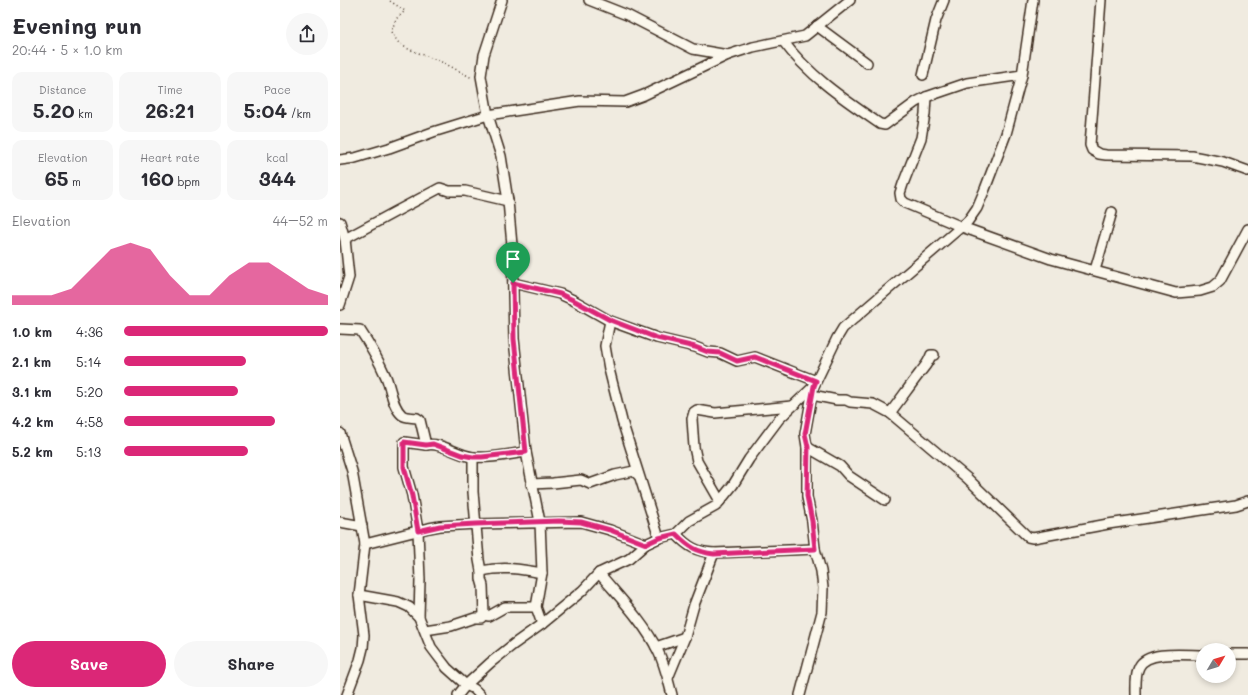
<!DOCTYPE html>
<meta charset="utf-8">
<style>
:root{--surface:#fff;--page:#f7f7f7;--text:#2b2b33;--muted:#7c7c81;--accent:#db2777}
body{margin:0;font-family:Mali,sans-serif;background:var(--page);color:var(--text);height:100vh;display:flex;flex-direction:column;font-size:15px;white-space:nowrap}
*{box-sizing:border-box;margin:0}
p{font-size:13px;color:var(--muted)}
.icon{flex:none;width:22px;height:22px;fill:none;stroke:currentColor;stroke-width:2;stroke-linecap:round;stroke-linejoin:round}
.map{position:relative;flex:1;overflow:hidden}
.panel{display:flex;flex-direction:column;background:var(--surface);width:340px}
.panel>*{flex:none}
.needle{width:26px;rotate:52deg}
.buttons{position:absolute;left:856px;top:643px;display:grid;gap:8px}
.buttons a{display:grid;place-items:center;width:40px;height:40px;border-radius:50%;background:var(--surface);box-shadow:0 2px 6px #0003;font-size:20px}
.pin{position:absolute;display:grid;place-items:center;width:34px;height:34px;color:#fff;margin:-41px -17px;border-radius:50% 50% 50% 0;rotate:-45deg;box-shadow:0 0 4px #0007}
.pin .icon{rotate:45deg}
.round{display:grid;place-items:center;flex:none;width:42px;height:42px;border-radius:21px;background:var(--page)}
.overview{display:flex;align-items:center;justify-content:space-between;height:68px;padding:0 12px}
h1{font-size:22px;font-weight:800;line-height:30px}
.metrics{display:grid;grid-template-columns:repeat(3,1fr);gap:6px;height:68px;padding:4px 12px}
.metrics div{display:grid;align-content:center;border-radius:10px;background:var(--page);text-align:center}
.metrics b{font-size:20px;font-weight:800}
.metrics small{font-size:11px;font-weight:400}
.metrics p{font-size:11px}
.chart{height:112px;padding:8px 12px}
.chart p{display:flex;justify-content:space-between}
.chart svg{width:100%;height:72px;margin-top:4px;fill:var(--accent);opacity:.7}
.button{display:flex;gap:8px;margin-top:auto;padding:8px 12px}
.button a{flex:1;height:46px;border-radius:24px;background:var(--accent);color:#fff;font-size:16px;font-weight:800;line-height:46px;text-align:center}
.button a+a{background:var(--page);color:var(--text)}
ul{padding:0 12px;list-style:none;font-size:13px}
li{display:grid;grid-template-columns:64px 48px 1fr;align-items:center;height:30px}
li i{height:10px;border-radius:5px;background:var(--accent)}
main{display:flex;flex:1;min-height:0}
.map>svg:first-child{display:block}
.lines{fill:none;stroke-linecap:round;stroke-linejoin:round}
.street-casing{stroke:#3b2a1e;stroke-width:12}
.path{stroke:#3b2a1e;stroke-width:1.5;stroke-dasharray:1 3;stroke-linecap:butt}
.street{stroke:#fbf7ec;stroke-width:9}
.route-casing{stroke:#fff;stroke-width:8}
.route{stroke:#db2777;stroke-width:5}
</style>
<main>
<section class="panel">
<div class="overview"><div><h1>Evening run</h1><p>20:44 · 5 × 1.0 km</p></div><a class="round"><svg class="icon" aria-label="share" viewBox="0 0 24 24"><path d="M12 15V3M7 8l5-5 5 5M5 13v7h14v-7"/></svg></a></div>
<div class="metrics">
<div><p>Distance</p><b>5.20<small> km</small></b></div>
<div><p>Time</p><b>26:21</b></div>
<div><p>Pace</p><b>5:04<small> /km</small></b></div>
</div>
<div class="metrics">
<div><p>Elevation</p><b>65<small> m</small></b></div>
<div><p>Heart rate</p><b>160<small> bpm</small></b></div>
<div><p>kcal</p><b>344</b></div>
</div>
<div class="chart"><p><span>Elevation</span>44–52 m</p>
<svg viewBox="0 0 160 44" preserveAspectRatio="none"><path d="M0 44V38L10 38L20 38L30 34L40 22L50 10L60 6L70 10L80 26L90 38L100 38L110 26L120 18L130 18L140 26L150 34L160 38V44z"/></svg>
</div>
<ul>
<li><b>1.0 km</b>4:36<i style="width:100%"></i></li>
<li><b>2.1 km</b>5:14<i style="width:60%"></i></li>
<li><b>3.1 km</b>5:20<i style="width:56%"></i></li>
<li><b>4.2 km</b>4:58<i style="width:74%"></i></li>
<li><b>5.2 km</b>5:13<i style="width:61%"></i></li>
</ul>
<div class="button"><a>Save</a><a>Share</a></div>
</section>
<div class="map">
<svg width="908" height="695" viewBox="0 0 908 695">
<rect width="100%" height="100%" fill="#f0ebe0"/>
<filter id="ink" filterUnits="userSpaceOnUse"><feTurbulence type="fractalNoise" baseFrequency=".025" numOctaves="2"/><feDisplacementMap in="SourceGraphic" scale="8" xChannelSelector="R" yChannelSelector="G"/><feConvolveMatrix kernelMatrix="1 2 1 2 8 2 1 2 1" color-interpolation-filters="sRGB"/></filter>
<g filter="url(#ink)">
<g class="lines">
<g class="street-casing">
<g id="street">
<path d="M162 0 144 55 141 76 148 115 161 156 168 201 172 245 174 339 186 452 200 522 202 573 196 607 202 624"/>
<path d="M249 0 287 15 353 49 388 55"/>
<path d="M761 0 750 145 752 150 759 154 766 155 852 156 883 162 908 171"/>
<path d="M477 26 527 63"/>
<path d="M443 41C469 76 505 100 540 124L545 125 576 102 586 97 627 83 682 75"/>
<path d="M583 75 596 20 604 0"/>
<path d="M586 97 585 114 581 138 563 184 560 193 561 199 565 203 622 227 711 259 836 293 860 291 873 287 880 281 908 229"/>
<path d="M0 160 15 158 49 148 93 132 148 115 240 101 285 102 304 95 388 55 413 47 465 36 510 0"/>
<path d="M0 222 5 239 9 277 0 305"/>
<path d="M5 239 53 213 100 188 109 191H125L168 201"/>
<path d="M755 270 772 212"/>
<path d="M173 283 220 294 233 300 270 321 317 338 355 347 368 352 380 353 397 361 415 357 476 381"/>
<path d="M270 321 265 346 269 369 282 421 319 538"/>
<path d="M0 329 20 330C30 345 39 361 46 377 51 389 52 406 62 415 66 418 72 417 77 418L80 420 86 445C102 442 117 455 133 457 150 459 169 454 186 452"/>
<path d="M472 395 497 400H506L510 402 533 404 550 413 627 478 688 537 693 538 768 524 896 505 908 501"/>
<path d="M550 413C560 400 569 387 579 374 584 367 588 364 591 355H594"/>
<path d="M0 433 12 471 25 544 19 595 24 635 23 648 20 660 7 695"/>
<path d="M86 445 64 442V467L72 495 78 531 80 580 79 617 91 647 97 655 107 668 126 685 134 689 140 695"/>
<path d="M467 447 500 466 509 476 545 500"/>
<path d="M133 457V492L139 560 141 571V579L143 586 144 615"/>
<path d="M191 484 213 483 241 480 250 484 275 475 294 471 298 475"/>
<path d="M380 501 357 461 354 447 352 419 354 412 357 410 375 413 452 406"/>
<path d="M0 522 22 526"/>
<path d="M336 534C348 547 357 552 374 553L475 549"/>
<path d="M25 544 89 528 100 526 136 524 241 522 270 530 306 544"/>
<path d="M141 571C163 566 181 569 202 573"/>
<path d="M259 573C279 597 304 622 318 651 325 665 328 680 332 695"/>
<path d="M19 595 58 602 69 607 79 617"/>
<path d="M85 630 111 626 135 618H141L144 615 149 616 165 607H196"/>
<path d="M316 647 345 637"/>
<path d="M889 654H908"/>
<path d="M328 678 345 637 354 605 374 553"/>
<path d="M118 695 126 685 150 663 174 644 202 624 242 591 259 573 289 559 306 544 319 538 336 534 349 521 376 506 393 485 409 459 439 419 474 386 497 338 503 328 628 221 637 208 645 189 666 134 682 75 693 0"/>
<path d="M460 695 482 612 483 588 481 571 475 549 472 521 467 497V447L465 434 473 389"/>
<path d="M796 695C796 687 795 675 799 667 807 650 846 655 863 655"/>
</g>
</g>
<path class="path" d="M50 1 65 11 56 19 51 32 58 42 66 48 104 63 132 78"/>
<use href="#street" class="street"/>
</g>
</g>
<g class="lines" filter="url(#ink)">
<g class="route-casing">
<path id="route" d="M173 283 220 294 233 300 270 320 317 338 355 347 368 352 380 353 397 361 415 357 476 381 474 386 465 434 468 447 467 496 472 521 475 549 374 554C357 552 349 547 336 534L319 538 306 544 270 530 241 522 219 521 136 524 100 526 78 531 72 496 64 467V442L86 445 93 444 122 455 133 457H142L186 452 174 339Z"/>
</g>
<use href="#route" class="route"/>
</g>
</svg>
<div class="buttons">
<a><svg class="needle" viewBox="-14 -14 28 28"><path d="M0-13l5 13h-10z" fill="#e53935"/><path d="M0 13l5-13h-10z" fill="#7c7c81"/></svg></a>
</div>
<div class="pin" style="left:173px;top:283px;background:#1e9e55"><svg class="icon" aria-label="arrive" viewBox="0 0 24 24"><path d="M6 21V4h12l-3 4 3 4H6"/></svg></div>
</div>
</main>
